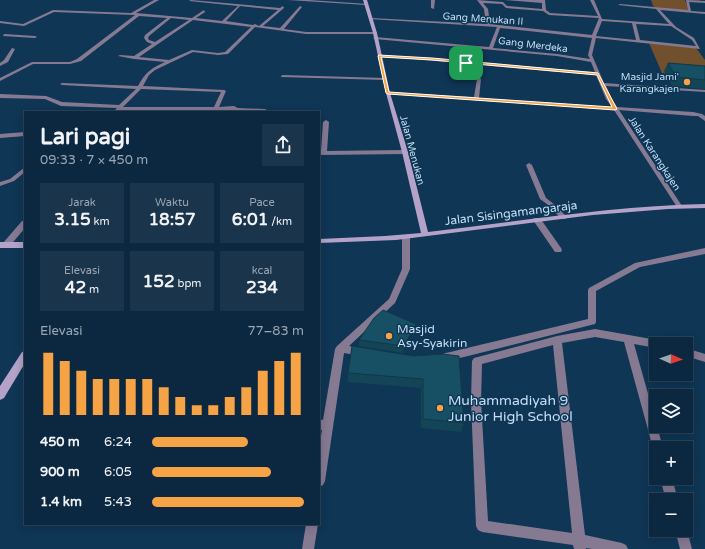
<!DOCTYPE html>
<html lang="id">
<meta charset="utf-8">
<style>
:root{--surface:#0b2840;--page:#19344b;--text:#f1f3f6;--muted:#9aa6b1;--line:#2b4459;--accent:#f5a345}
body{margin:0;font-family:"Varela Round",sans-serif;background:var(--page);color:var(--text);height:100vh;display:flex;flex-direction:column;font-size:15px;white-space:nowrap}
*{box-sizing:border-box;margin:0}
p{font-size:13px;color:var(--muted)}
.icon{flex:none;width:22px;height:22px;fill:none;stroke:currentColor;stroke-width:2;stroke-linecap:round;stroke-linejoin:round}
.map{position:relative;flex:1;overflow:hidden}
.sheet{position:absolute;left:24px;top:111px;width:296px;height:414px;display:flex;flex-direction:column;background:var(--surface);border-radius:0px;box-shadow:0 2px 10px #0003,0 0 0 1px var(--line)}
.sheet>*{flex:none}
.needle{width:26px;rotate:92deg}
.buttons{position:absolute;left:649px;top:337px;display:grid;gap:8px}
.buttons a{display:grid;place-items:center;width:44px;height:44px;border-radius:0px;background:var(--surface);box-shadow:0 2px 10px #0003,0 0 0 1px var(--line);font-size:20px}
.pin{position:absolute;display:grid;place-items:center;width:34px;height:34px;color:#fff;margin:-17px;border-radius:8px;box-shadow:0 2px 6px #0006}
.round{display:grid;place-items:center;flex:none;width:42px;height:42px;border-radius:0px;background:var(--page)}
.summary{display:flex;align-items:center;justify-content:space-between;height:68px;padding:0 16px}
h1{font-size:22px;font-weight:700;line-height:30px}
.metrics{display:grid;grid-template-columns:repeat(3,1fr);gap:6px;height:68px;padding:4px 16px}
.metrics div{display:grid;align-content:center;border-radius:0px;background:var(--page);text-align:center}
.metrics b{font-size:17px;font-weight:700}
.metrics small{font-size:11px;font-weight:400}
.metrics p{font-size:11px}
.chart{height:112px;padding:8px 16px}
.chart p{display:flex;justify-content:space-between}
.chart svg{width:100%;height:72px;margin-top:4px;stroke:var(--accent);stroke-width:6}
ul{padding:0 16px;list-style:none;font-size:13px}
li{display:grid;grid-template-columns:64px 48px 1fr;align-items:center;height:30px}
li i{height:10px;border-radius:5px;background:var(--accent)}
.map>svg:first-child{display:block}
.green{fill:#71502d}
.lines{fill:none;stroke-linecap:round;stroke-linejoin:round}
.street{fill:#867a93;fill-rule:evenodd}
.secondary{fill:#b4a2c9;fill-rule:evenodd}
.wall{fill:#144556}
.shaded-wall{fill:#103846}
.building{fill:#175064;stroke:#103846}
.route{fill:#f5a345;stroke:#fff;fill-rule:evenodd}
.poi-dot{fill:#f5a345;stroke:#0f3655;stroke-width:1.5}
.labels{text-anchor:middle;stroke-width:3;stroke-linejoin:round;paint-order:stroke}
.far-street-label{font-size:10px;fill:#c3def6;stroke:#0f3655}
.far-poi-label{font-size:10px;fill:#c3def6;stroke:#0f3655;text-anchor:end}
.street-label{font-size:12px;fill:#c3def6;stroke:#0f3655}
.poi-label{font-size:12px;fill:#c3def6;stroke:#0f3655;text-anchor:start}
.near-poi-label{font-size:14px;fill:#c3def6;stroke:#0f3655;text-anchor:start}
</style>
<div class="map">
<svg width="705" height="549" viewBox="0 0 705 549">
<rect width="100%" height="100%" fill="#0f3655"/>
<g class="green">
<path d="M651 0H699L700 1 685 0 690 11 654 8Z"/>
<path d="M649 43 696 48 705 60V78L662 73Z"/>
</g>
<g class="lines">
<g class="street">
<path d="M154 0H159L136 13 192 18 204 10 205 12 196 18 222 21 238 6 189 1 191 0 280 8 283 6 284 8 263 26 280 28 300 6 302 7 284 29 306 32H375L377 33 375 34H306L255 27 228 54 218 55 193 52 155 70 149 75 143 86 224 90 226 91 219 107 234 106 238 108 265 109 267 110V112H237L233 110 120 111 119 112H113L117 108 61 106 45 99 0 98V94L46 96 62 102 119 105 136 89 62 85 60 84 62 83 138 86C146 72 150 69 165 62L134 59 118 56 120 55 134 56 152 44 147 42 144 38 145 35 167 18 139 16 81 61 70 64H33L0 81V78L32 62H70L77 59 135 15 54 12 24 26 0 23V21L23 24 53 10 131 13ZM240 6 278 10 259 26 255 24 253 25 226 21ZM171 18 189 20 155 42 149 40 148 38 149 36ZM193 20 251 27 225 52 218 53 192 50 169 60 139 57ZM141 89 221 92 214 107H123Z"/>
<path d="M288 0H309L368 4 366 5Z"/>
<path d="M431 0H435L434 9 431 8Z"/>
<path d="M477 0 503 2 507 6 542 9V3L505 0H545L546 10 550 13 598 16 590 0H594L602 19 669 24 656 9 618 5 620 4 688 10 686 0 705 1V3L689 2 691 11 705 12V14L660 10 676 27 694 38 700 49 596 38 592 55 604 83 705 90V92L606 86 612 99 617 107 693 112 702 114 705 116V121L698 116H693L619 110 682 206 681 207H677L614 110 386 94V92H388L474 97 477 79 474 76 476 75 481 79 479 98 612 107 606 99 596 75C524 70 452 61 379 57L377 56 379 55C451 59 523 67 595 72L591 62 557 56 375 39 373 38 375 37 489 47 497 27 369 19 371 18 486 24 484 9ZM483 3 502 4 506 8 543 11 549 15 599 18 592 35 490 24 488 9ZM602 21 632 23 636 40 596 36ZM636 24 671 26 692 40 696 46 640 40ZM500 28 592 38 588 55 590 59 557 54 493 48Z"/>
<path d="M4 34 35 36 37 37 35 38 3 36Z"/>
<path d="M12 48 15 49 8 62 0 66V63L4 60Z"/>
<path d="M283 75 385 78 387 79 385 80 281 77V76Z"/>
<path d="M326 120 329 122 327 151 405 150 408 152 405 154 319 155V151H321L323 122Z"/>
<path d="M25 132V136L0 138V134Z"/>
<path d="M529 163 532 165 546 198 555 205 567 217 565 219H561L551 207 540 199 526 165Z"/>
<path d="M25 167V172L14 181 0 186V182L10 179Z"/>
<path d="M534 218H540L561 248 562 250 561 252H555L533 220Z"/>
<path d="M22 221H25V228L9 247H3L2 245 3 243Z"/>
<path d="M403 235H409L410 237V269L395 303 349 346 364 349 366 352 364 355 361 356 344 353 325 481 323 485 319 487V447L322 430 319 429V419L323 420 335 349 337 346 389 299 402 269V237Z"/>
<path d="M705 248V254L640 267 596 291V322L595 324 464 357 446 361 443 360 441 357 443 354 446 353 588 319V290L589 288 635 263Z"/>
<path d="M595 329 657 340 660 341 662 344H656V348L634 344 656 422V426H657L663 448H656V453L654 452 653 448 624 342 595 337 562 343 585 535 622 543 626 545 628 549H592L586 548V549H574L573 545 482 532 478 530 476 526 471 401 472 361 474 358 557 336ZM553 345 572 533 488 521 481 401 482 364Z"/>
<path d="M686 348 705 354V362L686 356Z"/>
<path d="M660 478H672L678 500H666Z"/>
<path d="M306 524H318L314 549H302Z"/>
<path d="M686 527 687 530 692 549H680L675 530H686Z"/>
</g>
<g class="secondary">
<path d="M363 0H367L377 33 390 93 408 152 428 232C521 221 612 206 705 204V208L668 209 593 215 396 240 319 243V239L385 236 421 233 402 152 386 93 373 33Z"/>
<rect x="0" y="242" width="25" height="6"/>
<path d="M25 351V363L4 398 0 400V386L22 352Z"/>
</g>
</g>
<g class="wall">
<path d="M668 63 705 66V89L672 86 664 71Z"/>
<path d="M415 330 403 353 359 346V340Z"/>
<path d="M414 356 464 423 461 432 421 428V388L348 382V373Z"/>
</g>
<path class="shaded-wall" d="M416 324 415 330 403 353 404 346Z"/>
<g class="building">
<path d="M668 63 705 66V80L676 77Z"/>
<path d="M383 310 416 324 404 346 359 340 374 318Z"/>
<path d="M352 346 414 356 442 354 459 356 464 423 423 419V379L348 373Z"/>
</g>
<path class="route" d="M379 55 432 58 598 73 617 109 615 110 388 94 386 93 378 56ZM381 57 432 60 597 75 612 107 389 92Z"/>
<g class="poi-dot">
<circle cx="687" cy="82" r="4"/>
<circle cx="389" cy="336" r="4"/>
<circle cx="440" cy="408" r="4"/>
</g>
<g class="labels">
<g class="far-street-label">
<text transform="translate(483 18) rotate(4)" y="4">Gang Menukan II</text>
<text transform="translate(533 44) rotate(7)" y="4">Gang Merdeka</text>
<text transform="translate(413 150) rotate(75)" y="4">Jalan Menukan</text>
<text transform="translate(655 153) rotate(57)" y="4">Jalan Karangkajen</text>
</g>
<g class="far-poi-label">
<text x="679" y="80">Masjid Jami'<tspan x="679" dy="12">Karangkajen</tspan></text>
</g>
<g class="street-label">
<text transform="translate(511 213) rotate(-7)" y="4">Jalan Sisingamangaraja</text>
</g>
<g class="poi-label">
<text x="397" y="333">Masjid<tspan x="397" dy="14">Asy-Syakirin</tspan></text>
</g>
<g class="near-poi-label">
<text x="448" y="405">Muhammadiyah 9<tspan x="448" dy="16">Junior High School</tspan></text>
</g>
</g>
</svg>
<div class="buttons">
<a><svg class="needle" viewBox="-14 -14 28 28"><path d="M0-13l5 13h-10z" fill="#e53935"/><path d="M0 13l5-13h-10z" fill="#9aa6b1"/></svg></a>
<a><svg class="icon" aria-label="layers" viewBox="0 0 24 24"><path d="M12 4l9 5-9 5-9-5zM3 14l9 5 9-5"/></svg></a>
<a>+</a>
<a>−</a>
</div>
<div class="pin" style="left:466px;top:63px;background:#1e9e55"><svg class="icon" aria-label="arrive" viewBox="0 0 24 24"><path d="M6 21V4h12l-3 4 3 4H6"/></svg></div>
<section class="sheet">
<div class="summary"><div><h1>Lari pagi</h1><p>09:33 · 7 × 450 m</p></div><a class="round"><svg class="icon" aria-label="share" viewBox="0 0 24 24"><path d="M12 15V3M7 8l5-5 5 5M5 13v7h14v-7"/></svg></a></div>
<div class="metrics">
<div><p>Jarak</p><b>3.15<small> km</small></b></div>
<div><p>Waktu</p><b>18:57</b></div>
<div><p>Pace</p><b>6:01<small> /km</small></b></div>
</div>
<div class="metrics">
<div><p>Elevasi</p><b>42<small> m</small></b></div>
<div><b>152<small> bpm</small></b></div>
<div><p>kcal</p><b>234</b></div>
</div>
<div class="chart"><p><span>Elevasi</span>77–83 m</p>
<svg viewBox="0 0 160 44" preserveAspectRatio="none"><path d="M5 44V6M15 44V11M25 44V17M35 44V22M45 44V22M55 44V22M65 44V22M75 44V27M85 44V33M95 44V38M105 44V38M115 44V33M125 44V27M135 44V17M145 44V11M155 44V6"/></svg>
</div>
<ul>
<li><b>450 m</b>6:24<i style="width:63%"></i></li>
<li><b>900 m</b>6:05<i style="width:78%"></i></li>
<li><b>1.4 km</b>5:43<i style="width:100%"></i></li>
</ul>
</section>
</div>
